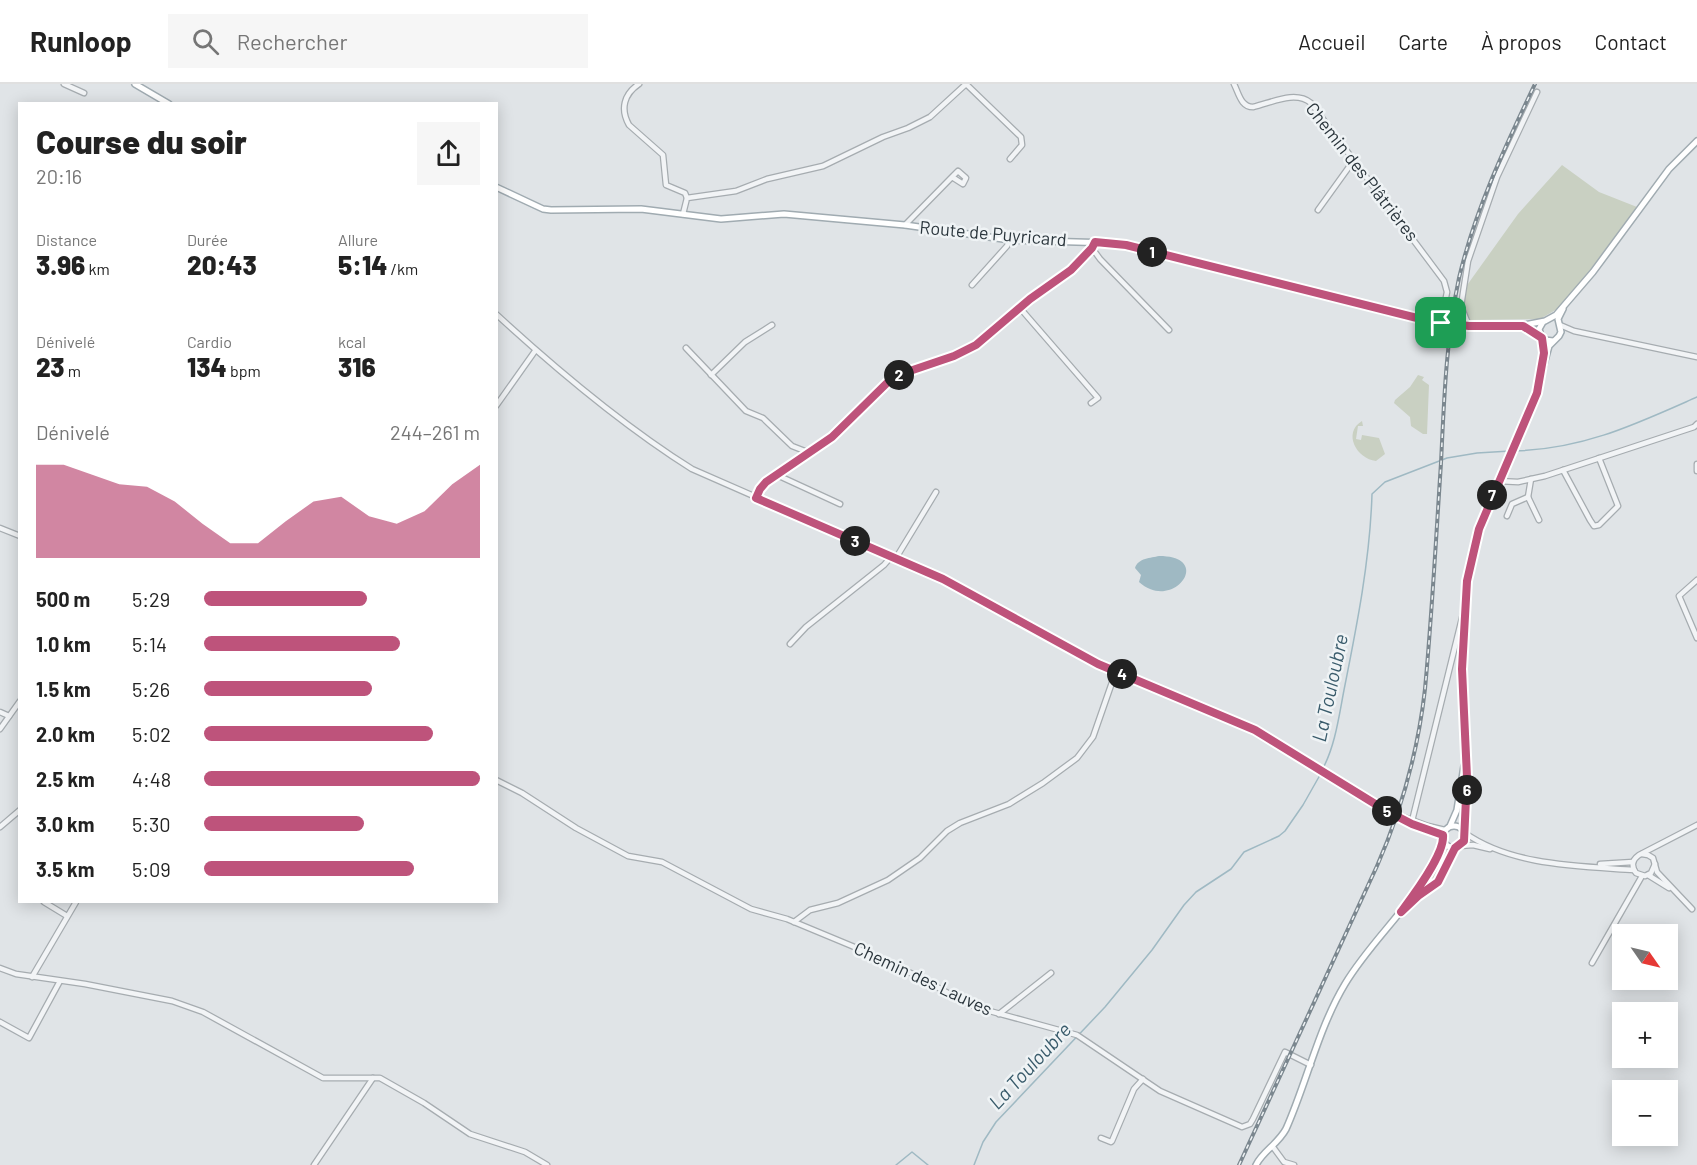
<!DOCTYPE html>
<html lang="fr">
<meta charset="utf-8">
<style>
:root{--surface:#fff;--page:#f6f6f6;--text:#222;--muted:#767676;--line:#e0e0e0;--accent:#be537b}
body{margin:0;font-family:Barlow,sans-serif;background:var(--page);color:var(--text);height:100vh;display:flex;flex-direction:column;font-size:22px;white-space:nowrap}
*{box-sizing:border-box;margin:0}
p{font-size:20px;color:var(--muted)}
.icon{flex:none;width:33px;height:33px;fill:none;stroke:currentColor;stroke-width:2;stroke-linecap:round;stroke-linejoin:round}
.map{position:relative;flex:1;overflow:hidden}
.panel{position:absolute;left:18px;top:18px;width:480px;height:801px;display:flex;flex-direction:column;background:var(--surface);border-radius:0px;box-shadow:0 3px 15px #0003}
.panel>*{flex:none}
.needle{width:39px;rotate:124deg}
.tools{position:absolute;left:1612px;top:840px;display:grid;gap:12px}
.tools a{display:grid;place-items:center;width:66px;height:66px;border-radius:0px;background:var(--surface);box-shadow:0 3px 15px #0003;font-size:30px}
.pin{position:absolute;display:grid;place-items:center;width:51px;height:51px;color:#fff;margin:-26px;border-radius:12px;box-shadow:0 3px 9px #0006}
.km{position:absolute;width:30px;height:30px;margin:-15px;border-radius:50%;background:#222;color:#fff;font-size:16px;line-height:30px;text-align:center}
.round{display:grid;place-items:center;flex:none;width:63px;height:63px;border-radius:0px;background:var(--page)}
.headline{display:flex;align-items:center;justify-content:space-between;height:102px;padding:0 18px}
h1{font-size:33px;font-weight:800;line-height:45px}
.metrics{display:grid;grid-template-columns:repeat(3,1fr);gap:9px;height:102px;padding:6px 18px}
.metrics div{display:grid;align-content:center}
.metrics b{font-size:26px;font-weight:800}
.metrics small{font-size:16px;font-weight:400}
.metrics p{font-size:16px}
.chart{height:168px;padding:12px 18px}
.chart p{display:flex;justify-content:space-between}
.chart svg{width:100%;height:108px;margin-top:6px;fill:var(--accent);opacity:.7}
ul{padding:0 18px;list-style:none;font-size:20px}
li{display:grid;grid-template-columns:96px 72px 1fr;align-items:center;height:45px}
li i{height:15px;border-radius:8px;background:var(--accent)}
header{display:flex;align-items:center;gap:36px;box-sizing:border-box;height:84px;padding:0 30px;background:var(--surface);border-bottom:2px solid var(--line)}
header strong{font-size:28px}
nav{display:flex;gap:33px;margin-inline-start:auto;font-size:21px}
.search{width:420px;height:54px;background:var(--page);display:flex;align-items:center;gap:15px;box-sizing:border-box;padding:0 21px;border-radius:0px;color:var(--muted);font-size:22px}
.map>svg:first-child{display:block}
.green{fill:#c9d0c2}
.water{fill:#9fb9c3}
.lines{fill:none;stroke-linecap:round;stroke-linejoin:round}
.stream{stroke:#9fb9c3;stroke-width:1.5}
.minor-casing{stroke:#a6acb0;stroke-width:7}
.major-casing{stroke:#a0abb1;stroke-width:8}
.minor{stroke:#f2f4f6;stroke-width:4.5}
.major{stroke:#fff;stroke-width:5}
.rail-casing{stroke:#7b878f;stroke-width:4}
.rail{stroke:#eff3f5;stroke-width:1.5;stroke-dasharray:4.5;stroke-linecap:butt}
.major-bridge-casing{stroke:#a0abb1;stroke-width:8;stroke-linecap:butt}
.major-bridge{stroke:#fff;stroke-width:5}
.route-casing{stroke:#fff;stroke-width:12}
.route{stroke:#be537b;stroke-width:8}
.labels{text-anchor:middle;stroke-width:5;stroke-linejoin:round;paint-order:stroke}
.street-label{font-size:18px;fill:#2a353c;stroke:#eff3f5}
.water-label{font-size:20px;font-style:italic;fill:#395b6b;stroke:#eff3f5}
</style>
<header>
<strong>Runloop</strong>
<div class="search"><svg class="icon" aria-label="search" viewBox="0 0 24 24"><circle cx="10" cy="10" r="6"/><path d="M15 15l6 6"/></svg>Rechercher</div>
<nav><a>Accueil</a><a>Carte</a><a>À propos</a><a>Contact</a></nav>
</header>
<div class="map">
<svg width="1697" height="1081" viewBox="0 0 1697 1081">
<rect width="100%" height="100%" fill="#e0e4e7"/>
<g class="green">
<path d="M1562 81 1599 108 1637 123 1564 221 1540 235 1468 236 1462 224 1465 204 1518 130Z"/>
<path d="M1418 291 1424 293 1422 296 1429 301 1427 350H1423L1411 342 1410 333 1394 319 1395 316 1410 303Z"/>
<path d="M1362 337 1363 342H1358L1356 355 1361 356 1362 351 1379 354 1385 370 1376 377C1357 375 1342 349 1362 337Z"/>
<path d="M1444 762 1451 766 1440 794 1416 812Z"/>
</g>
<path class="water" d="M1159 472C1215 472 1173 529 1139 498L1141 491 1135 484C1138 474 1151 474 1159 472Z"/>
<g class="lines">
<g class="stream">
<path d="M1515 367C1584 365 1636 340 1697 313"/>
<path d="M1322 686C1335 663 1339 632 1344 606 1357 541 1370 476 1372 410L1385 398 1447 374 1477 369 1510 367"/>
<path d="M896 1081 912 1068 928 1081"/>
<path d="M974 1081 983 1058 996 1038 1105 923 1152 866 1184 821 1196 808 1231 785 1244 768 1279 752 1285 747 1303 721 1320 691"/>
</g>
<g class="minor-casing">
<g id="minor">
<path d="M64 0 84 9"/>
<path d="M639 0C624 10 620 25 629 41L663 71 666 101 685 109 687 114"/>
<path d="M966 0 1021 53 1022 61 1010 75"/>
<path d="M1234 0C1239 10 1241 23 1253 23 1271 19 1295 6 1311 19L1444 197 1447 208 1441 239"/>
<path d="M1318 126 1354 76"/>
<path d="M683 130 687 114 736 107 767 95 823 82 883 53 908 44 930 33 966 0"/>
<path d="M905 141 906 140 952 93 958 87 966 94 963 100 952 93"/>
<path d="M1092 164 1100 175 1169 246"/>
<path d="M972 201 1007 162 1010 156"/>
<path d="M1020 224 1098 314 1091 319"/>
<path d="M496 230C557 286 622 341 692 385L943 495 1098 580 1255 646 1345 703 1390 728 1428 742 1445 746"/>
<path d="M1560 241 1574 247 1697 273"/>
<path d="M1469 242 1461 222 1468 177 1497 93 1537 8"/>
<path d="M686 264 746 327 763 334 792 362 810 369"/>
<path d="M711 291 745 258 772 241"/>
<path d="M496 322 535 267"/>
<path d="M1697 380V387"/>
<path d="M1563 386 1590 436 1594 442 1599 441 1618 422 1599 374"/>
<path d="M777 391 840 420"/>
<path d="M1531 395 1528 413 1539 436"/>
<path d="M1498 397 1518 398 1545 392 1694 343 1697 340"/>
<path d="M756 414 760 405 766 398 832 353 888 298 898 291 954 272 976 261 1030 215 1071 186 1092 164 1095 158"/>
<path d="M1507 432 1512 420 1528 413"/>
<path d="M0 444 20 452"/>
<path d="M896 474 936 408"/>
<path d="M1697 496 1679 512 1697 554"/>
<path d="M790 560 806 543 884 481 891 473"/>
<path d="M0 628 9 632"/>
<path d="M0 645 20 617"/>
<path d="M496 696 522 709 576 744 628 772 662 778 751 825 787 835 852 862 917 892 968 920 986 926 1077 951 1160 1007 1242 1043 1250 1040 1253 1035 1285 968 1311 981"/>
<path d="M1412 737 1463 530"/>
<path d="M0 743 20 726"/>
<path d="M1424 744 1442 751"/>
<path d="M1465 749C1512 782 1579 782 1634 786"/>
<path d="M1460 762 1473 761 1490 765"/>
<path d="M1642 770 1648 771 1653 774 1657 788 1692 825"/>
<path d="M1600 780 1633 778"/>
<path d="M1655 780 1651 789 1645 792 1636 789C1631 782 1632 776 1639 771L1697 741"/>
<path d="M1648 791 1669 804"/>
<path d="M44 818 67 832"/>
<path d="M794 838 810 826 838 819 888 796 920 774 947 747 960 739 1009 720 1043 699 1077 674 1093 653 1116 587"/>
<path d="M1592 879 1642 792"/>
<path d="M0 884 16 890 85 900 172 917 203 928 323 994H380L424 1019 470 1050 525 1068 547 1081"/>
<path d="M32 893 76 818"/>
<path d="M999 930 1051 889"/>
<path d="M0 938 29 954 60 897"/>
<path d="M1101 1054 1111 1058 1112 1057 1134 1005 1143 995"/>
<path d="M1273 1063 1284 1078 1294 1081"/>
<path d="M314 1081 373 994"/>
</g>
</g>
<g class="major-casing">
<g id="major">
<path d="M135 0 169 20"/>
<path d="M496 103 543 125 551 126 641 125 721 135 784 130 905 141 1010 156 1111 159 1151 167 1383 227 1446 240"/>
<path d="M1543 238 1539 245 1544 262V271"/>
<path d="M1454 241H1524L1545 237 1556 231 1593 188 1669 85 1697 57"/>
<path d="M1523 242 1545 256 1553 257"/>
<circle cx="1454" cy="753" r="11"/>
<path d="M1450 742 1457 726 1464 682"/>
<path d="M1463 747 1467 693 1462 585 1467 497 1479 445 1498 397 1533 320 1549 262 1559 252 1561 248 1558 235 1563 225"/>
<path d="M1413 816 1441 794 1455 764"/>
<path d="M1256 1081C1263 1067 1278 1060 1286 1045 1307 998 1318 945 1345 900 1375 850 1424 813 1443 757"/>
</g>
</g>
<use href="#minor" class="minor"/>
<use href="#major" class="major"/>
<g class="rail-casing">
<path id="rail" d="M1239 1081 1377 782C1402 725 1418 667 1425 605 1432 530 1436 454 1441 379 1444 317 1446 255 1459 194 1475 126 1505 63 1535 0"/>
</g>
<use href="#rail" class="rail"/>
<g class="major-bridge-casing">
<path id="major-bridge" d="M1446 240 1454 241"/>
</g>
<use href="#major-bridge" class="major-bridge"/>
</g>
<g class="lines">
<g class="route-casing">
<path id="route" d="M1095 158 1126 161 1429 237 1469 242H1523L1542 254 1544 269 1537 309 1479 445 1467 497 1462 585 1467 693 1464 757 1455 764 1438 798 1418 812 1401 828C1413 812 1445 770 1443 751L1412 740 1385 726 1255 646 1098 580 943 495 756 414 760 405 766 398 832 353 888 298 898 291 954 272 976 261 1030 215 1071 186 1092 164Z"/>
</g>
<use href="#route" class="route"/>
</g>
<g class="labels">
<g class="street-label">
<text transform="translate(1362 88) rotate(52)" y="6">Chemin des Plâtrières</text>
<text transform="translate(993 150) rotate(5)" y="6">Route de Puyricard</text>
<text transform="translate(923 895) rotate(25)" y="6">Chemin des Lauves</text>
</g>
<g class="water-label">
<text transform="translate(1330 604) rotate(-78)" y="7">La Touloubre</text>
<text transform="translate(1030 982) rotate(-47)" y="7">La Touloubre</text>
</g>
</g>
</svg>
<div class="tools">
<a><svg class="needle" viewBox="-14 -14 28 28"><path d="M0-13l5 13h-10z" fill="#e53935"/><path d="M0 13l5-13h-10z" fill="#767676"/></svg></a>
<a>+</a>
<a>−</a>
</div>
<div class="pin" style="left:1441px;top:239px;background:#1e9e55"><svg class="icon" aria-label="arrive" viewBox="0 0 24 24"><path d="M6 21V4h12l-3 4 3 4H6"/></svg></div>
<b class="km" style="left:1152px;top:168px">1</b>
<b class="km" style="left:899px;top:291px">2</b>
<b class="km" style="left:855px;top:457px">3</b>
<b class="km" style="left:1122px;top:590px">4</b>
<b class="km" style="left:1387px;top:727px">5</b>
<b class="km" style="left:1467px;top:706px">6</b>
<b class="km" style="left:1492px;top:411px">7</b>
<section class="panel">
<div class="headline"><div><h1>Course du soir</h1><p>20:16</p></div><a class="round"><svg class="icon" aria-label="share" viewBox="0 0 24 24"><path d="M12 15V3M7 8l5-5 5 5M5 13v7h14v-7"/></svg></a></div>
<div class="metrics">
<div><p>Distance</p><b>3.96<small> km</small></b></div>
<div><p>Durée</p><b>20:43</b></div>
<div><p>Allure</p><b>5:14<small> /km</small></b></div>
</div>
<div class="metrics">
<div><p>Dénivelé</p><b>23<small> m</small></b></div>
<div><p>Cardio</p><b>134<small> bpm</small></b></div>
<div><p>kcal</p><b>316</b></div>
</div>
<div class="chart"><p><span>Dénivelé</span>244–261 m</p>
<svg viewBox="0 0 160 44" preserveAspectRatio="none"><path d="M0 44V6L10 6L20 10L30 14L40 15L50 21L60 30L70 38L80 38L90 29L100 21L110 19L120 27L130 30L140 25L150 14L160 6V44z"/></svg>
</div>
<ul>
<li><b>500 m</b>5:29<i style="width:59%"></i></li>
<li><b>1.0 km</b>5:14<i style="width:71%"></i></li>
<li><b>1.5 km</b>5:26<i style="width:61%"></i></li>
<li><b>2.0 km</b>5:02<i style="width:83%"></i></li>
<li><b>2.5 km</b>4:48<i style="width:100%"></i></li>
<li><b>3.0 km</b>5:30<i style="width:58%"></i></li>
<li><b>3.5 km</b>5:09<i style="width:76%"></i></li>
</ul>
</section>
</div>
